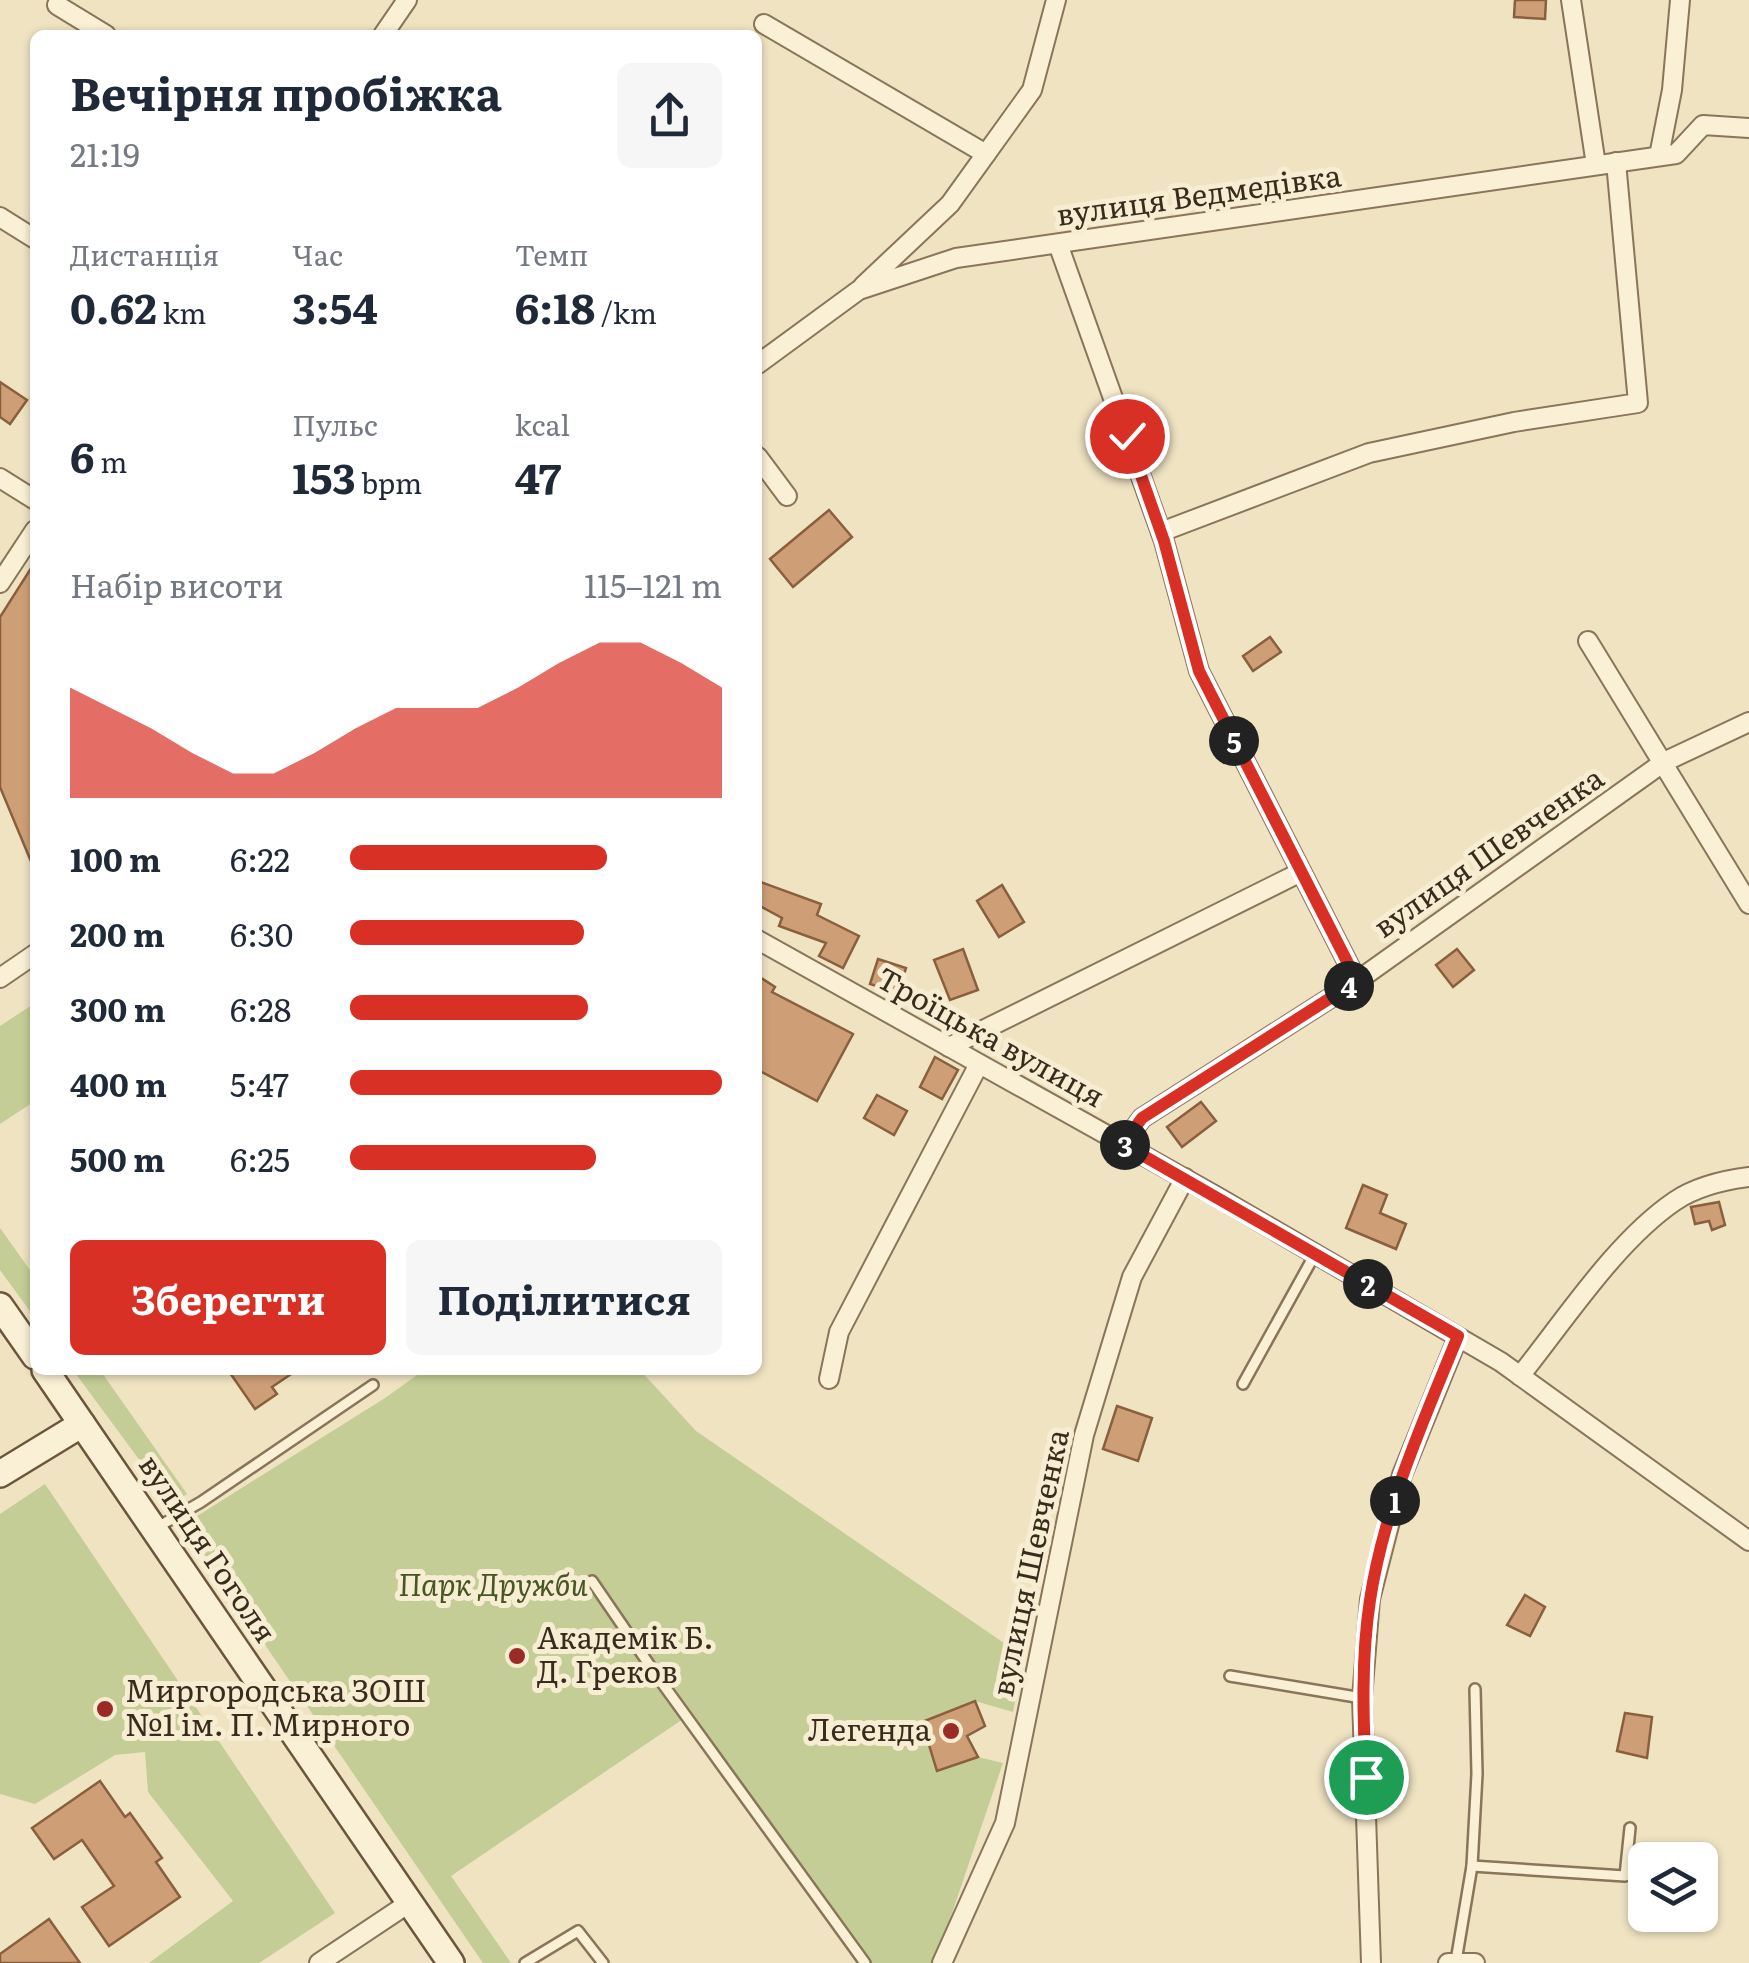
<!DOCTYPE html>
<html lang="uk">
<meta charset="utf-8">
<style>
:root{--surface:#fff;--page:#f6f6f7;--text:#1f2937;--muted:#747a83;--accent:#d93025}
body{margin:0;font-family:Literata,serif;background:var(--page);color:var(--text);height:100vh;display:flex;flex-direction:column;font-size:38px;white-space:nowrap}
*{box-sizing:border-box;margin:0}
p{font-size:32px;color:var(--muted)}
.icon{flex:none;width:55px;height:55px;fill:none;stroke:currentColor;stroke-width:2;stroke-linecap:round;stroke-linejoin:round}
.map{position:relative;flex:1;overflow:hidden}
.drawer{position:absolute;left:30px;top:30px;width:732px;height:1345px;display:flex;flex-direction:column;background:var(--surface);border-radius:15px;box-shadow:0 2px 8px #0004}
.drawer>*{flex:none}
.controls{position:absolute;left:1628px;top:1842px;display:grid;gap:20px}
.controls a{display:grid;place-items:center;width:90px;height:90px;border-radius:15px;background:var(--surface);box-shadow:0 2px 8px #0004;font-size:50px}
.pin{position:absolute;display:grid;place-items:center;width:85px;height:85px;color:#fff;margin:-42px;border:5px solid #fff;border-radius:50%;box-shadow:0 2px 10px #0007}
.km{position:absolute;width:50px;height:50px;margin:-25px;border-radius:50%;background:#222;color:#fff;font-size:28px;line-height:50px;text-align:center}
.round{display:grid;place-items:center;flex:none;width:105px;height:105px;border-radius:15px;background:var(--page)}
.head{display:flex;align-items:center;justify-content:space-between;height:170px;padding:0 40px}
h1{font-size:45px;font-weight:700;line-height:75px}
.stats{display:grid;grid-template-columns:repeat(3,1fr);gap:15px;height:170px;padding:10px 40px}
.stats div{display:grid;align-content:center}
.stats b{font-size:42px;font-weight:700}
.stats small{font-size:28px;font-weight:400}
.stats p{font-size:28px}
.chart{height:280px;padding:20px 40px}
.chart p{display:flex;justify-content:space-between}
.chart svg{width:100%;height:180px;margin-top:10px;fill:var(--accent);opacity:.7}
.primary-button{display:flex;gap:20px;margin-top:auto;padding:20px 40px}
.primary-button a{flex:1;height:115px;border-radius:15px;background:var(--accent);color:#fff;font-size:40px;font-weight:700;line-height:115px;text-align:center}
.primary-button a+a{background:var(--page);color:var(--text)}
ul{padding:0 40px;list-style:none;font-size:32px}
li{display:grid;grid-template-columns:160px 120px 1fr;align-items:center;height:75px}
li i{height:25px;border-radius:12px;background:var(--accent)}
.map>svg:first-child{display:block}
.green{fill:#c4cd96}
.building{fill:#ce9f77;stroke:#895f3e;stroke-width:2.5}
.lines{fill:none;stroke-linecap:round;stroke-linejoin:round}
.lane-casing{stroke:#897559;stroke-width:14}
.street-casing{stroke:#897559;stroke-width:22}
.secondary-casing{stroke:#6b563c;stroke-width:30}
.lane{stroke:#faf0d5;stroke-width:9}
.street{stroke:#faf0d5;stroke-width:18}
.secondary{stroke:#faf0d5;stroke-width:25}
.route-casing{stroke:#fff;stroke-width:20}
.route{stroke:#d93025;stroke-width:12}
.poi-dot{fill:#9a2b27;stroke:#f6edd2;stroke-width:4}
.labels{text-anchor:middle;stroke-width:10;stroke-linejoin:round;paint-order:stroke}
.street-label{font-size:30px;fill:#392c1d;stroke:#f6edd2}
.park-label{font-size:30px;font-style:italic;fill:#475623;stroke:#f6edd2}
.poi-label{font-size:30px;fill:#392c1d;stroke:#f6edd2;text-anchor:start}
</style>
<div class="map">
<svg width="1749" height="1963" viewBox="0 0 1749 1963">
<rect width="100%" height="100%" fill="#efe3c2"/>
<g class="green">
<path d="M35 1003V1101L0 1124V1026Z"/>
<path d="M0 1228 35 1277V1318L0 1270Z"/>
<path d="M73 1370H100L187 1494 172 1504Z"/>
<path d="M424 1370H640L696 1431 1024 1657 1013 1712 975 1701 938 1771 978 1757 1003 1763 935 1963H869L686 1717 451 1876 511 1963H483L183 1525 385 1398Z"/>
<path d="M45 1484 335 1913 259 1963H149L233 1901 148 1792 145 1752 115 1755 35 1804 0 1794V1514Z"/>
</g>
<g class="building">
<path d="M1515 0H1546L1545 19 1514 17Z"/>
<path d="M0 382 27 400 10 424 0 417Z"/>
<path d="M829 510 852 537 793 587 770 559Z"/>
<path d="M35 562V871L0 787V617Z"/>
<path d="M1270 637 1281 652 1253 671 1243 656Z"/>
<path d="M758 881 821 904 817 915 859 936 843 968 819 956 826 943 779 926 782 918 758 905Z"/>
<path d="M1002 885 1024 922 999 937 977 901Z"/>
<path d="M963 949 978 990 950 1000 934 960Z"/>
<path d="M1457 949 1474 970 1453 987 1436 965Z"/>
<path d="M878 959 906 968 898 993 870 984Z"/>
<path d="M758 976 775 987 772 992 853 1034 817 1101 758 1070Z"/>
<path d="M935 1057 958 1070 942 1099 920 1087Z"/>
<path d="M877 1095 907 1111 894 1135 864 1118Z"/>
<path d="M1201 1102 1216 1121 1182 1147 1167 1127Z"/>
<path d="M1363 1185 1387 1195 1380 1213 1406 1224 1396 1249 1346 1228Z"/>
<path d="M1719 1202 1725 1225 1712 1230 1709 1221 1695 1224 1691 1207Z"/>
<path d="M228 1370H297L272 1387 277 1394 255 1409Z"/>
<path d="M1117 1406 1152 1418 1138 1461 1103 1449Z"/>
<path d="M1525 1595 1545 1607 1530 1636 1507 1625Z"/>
<path d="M975 1701 985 1726 967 1736 978 1757 937 1771 922 1722Z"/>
<path d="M1625 1713 1652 1717 1647 1758 1617 1751Z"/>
<path d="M100 1781 125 1817 130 1813 162 1858 156 1862 180 1897 109 1946 82 1907 114 1886 82 1840 54 1859 32 1828Z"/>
<path d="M49 1919 80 1963H0V1954Z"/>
</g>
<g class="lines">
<g class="lane-casing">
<g id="lane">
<path d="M1243 1384 1315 1254"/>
<path d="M156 1528 201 1502 373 1385"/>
<path d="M592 1581 657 1676 865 1963"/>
<path d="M1230 1676 1362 1698"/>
<path d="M1472 1866 1625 1876 1630 1828"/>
<path d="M1456 1961 1472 1866 1477 1774 1475 1689"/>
<path d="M525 1963 578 1931 603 1963"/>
</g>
</g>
<g class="street-casing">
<g id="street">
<path d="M1571 0 1596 165"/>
<path d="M57 5 106 35"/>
<path d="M764 24 986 154"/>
<path d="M383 35 407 0"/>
<path d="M1659 156 1672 90 1680 0"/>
<path d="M0 217 35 239"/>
<path d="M1058 244 1164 541 1199 671 1357 981"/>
<path d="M863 286 950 204 1032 90 1056 0"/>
<path d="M758 364 859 290 956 258 1676 154 1703 125 1749 128"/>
<path d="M758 457 787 496"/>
<path d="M0 478 35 500"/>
<path d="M1161 532 1369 453 1514 422 1638 403 1616 162"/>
<path d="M0 583 35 530"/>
<path d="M1588 641 1749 904"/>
<path d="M758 940 1216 1196 1501 1362 1749 1541"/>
<path d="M0 978 35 954"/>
<path d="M949 1047 1301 872"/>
<path d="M1123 1144 1142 1118 1357 981 1664 762 1749 722"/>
<path d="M1520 1376C1565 1320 1616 1241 1675 1201 1696 1187 1725 1180 1749 1177"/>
<path d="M829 1379 839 1332 979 1064"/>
<path d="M319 1963 409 1903"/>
<path d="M942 1963 1005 1823 1084 1435 1132 1277 1185 1178"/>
<path d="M1371 1963 1362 1698 1370 1599 1402 1475 1458 1337"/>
<path d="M1448 1963H1475"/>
</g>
</g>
<g class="secondary-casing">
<g id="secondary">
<path d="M0 1306 35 1356"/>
<path d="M45 1370 451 1963"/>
<path d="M0 1474 82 1424"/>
</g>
</g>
<use href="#lane" class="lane"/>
<use href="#street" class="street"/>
<use href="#secondary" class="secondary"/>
</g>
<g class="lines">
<g class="route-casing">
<path id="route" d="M1127 436 1164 541 1199 671 1357 981 1142 1118 1123 1144 1458 1336C1423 1422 1384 1508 1370 1600 1361 1659 1363 1718 1366 1777"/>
</g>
<use href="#route" class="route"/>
</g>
<g class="poi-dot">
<circle cx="517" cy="1656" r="10"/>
<circle cx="105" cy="1709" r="10"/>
<circle cx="951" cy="1731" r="10"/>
</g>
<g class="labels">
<g class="street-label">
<text transform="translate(1199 196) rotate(-8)" y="10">вулиця Ведмедівка</text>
<text transform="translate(1489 853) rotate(-35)" y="10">вулиця Шевченка</text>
<text transform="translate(990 1038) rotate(29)" y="10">Троїцька вулиця</text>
<text transform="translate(207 1549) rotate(56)" y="10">вулиця Гоголя</text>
<text transform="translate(1031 1563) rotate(-78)" y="10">вулиця Шевченка</text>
</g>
<g class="park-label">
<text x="493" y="1596">Парк Дружби</text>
</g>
<g class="poi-label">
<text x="537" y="1649">Академік Б.<tspan x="537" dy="34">Д. Греков</tspan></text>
<text x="125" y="1702">Миргородська ЗОШ<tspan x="125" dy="34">№1 ім. П. Мирного</tspan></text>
<text x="931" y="1741" text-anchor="end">Легенда</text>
</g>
</g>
</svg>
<div class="controls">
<a><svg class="icon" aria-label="layers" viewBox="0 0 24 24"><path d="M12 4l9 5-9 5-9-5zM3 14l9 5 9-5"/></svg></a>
</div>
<div class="pin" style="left:1366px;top:1777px;background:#1e9e55"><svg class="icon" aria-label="arrive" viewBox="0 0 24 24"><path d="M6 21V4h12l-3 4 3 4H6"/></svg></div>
<div class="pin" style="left:1127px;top:436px;background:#d93025"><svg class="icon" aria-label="check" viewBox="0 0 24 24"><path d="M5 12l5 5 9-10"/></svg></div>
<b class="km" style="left:1395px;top:1501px">1</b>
<b class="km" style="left:1368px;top:1284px">2</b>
<b class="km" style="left:1125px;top:1145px">3</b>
<b class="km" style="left:1349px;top:986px">4</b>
<b class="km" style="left:1234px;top:741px">5</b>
<section class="drawer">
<div class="head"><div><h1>Вечірня пробіжка</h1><p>21:19</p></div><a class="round"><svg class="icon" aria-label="share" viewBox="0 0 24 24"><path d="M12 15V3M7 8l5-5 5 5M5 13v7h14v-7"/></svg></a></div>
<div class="stats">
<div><p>Дистанція</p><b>0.62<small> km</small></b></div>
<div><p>Час</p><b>3:54</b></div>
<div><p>Темп</p><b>6:18<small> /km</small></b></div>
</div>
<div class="stats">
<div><b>6<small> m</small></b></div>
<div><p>Пульс</p><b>153<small> bpm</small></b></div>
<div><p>kcal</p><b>47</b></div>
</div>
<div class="chart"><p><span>Набір висоти</span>115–121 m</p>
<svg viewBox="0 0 160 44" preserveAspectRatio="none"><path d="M0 44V17L10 22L20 27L30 33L40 38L50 38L60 33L70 27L80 22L90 22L100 22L110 17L120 11L130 6L140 6L150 11L160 17V44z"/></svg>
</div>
<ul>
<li><b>100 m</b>6:22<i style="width:69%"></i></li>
<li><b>200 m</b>6:30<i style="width:63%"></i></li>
<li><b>300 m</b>6:28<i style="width:64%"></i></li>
<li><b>400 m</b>5:47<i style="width:100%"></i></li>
<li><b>500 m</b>6:25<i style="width:66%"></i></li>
</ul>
<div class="primary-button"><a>Зберегти</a><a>Поділитися</a></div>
</section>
</div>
